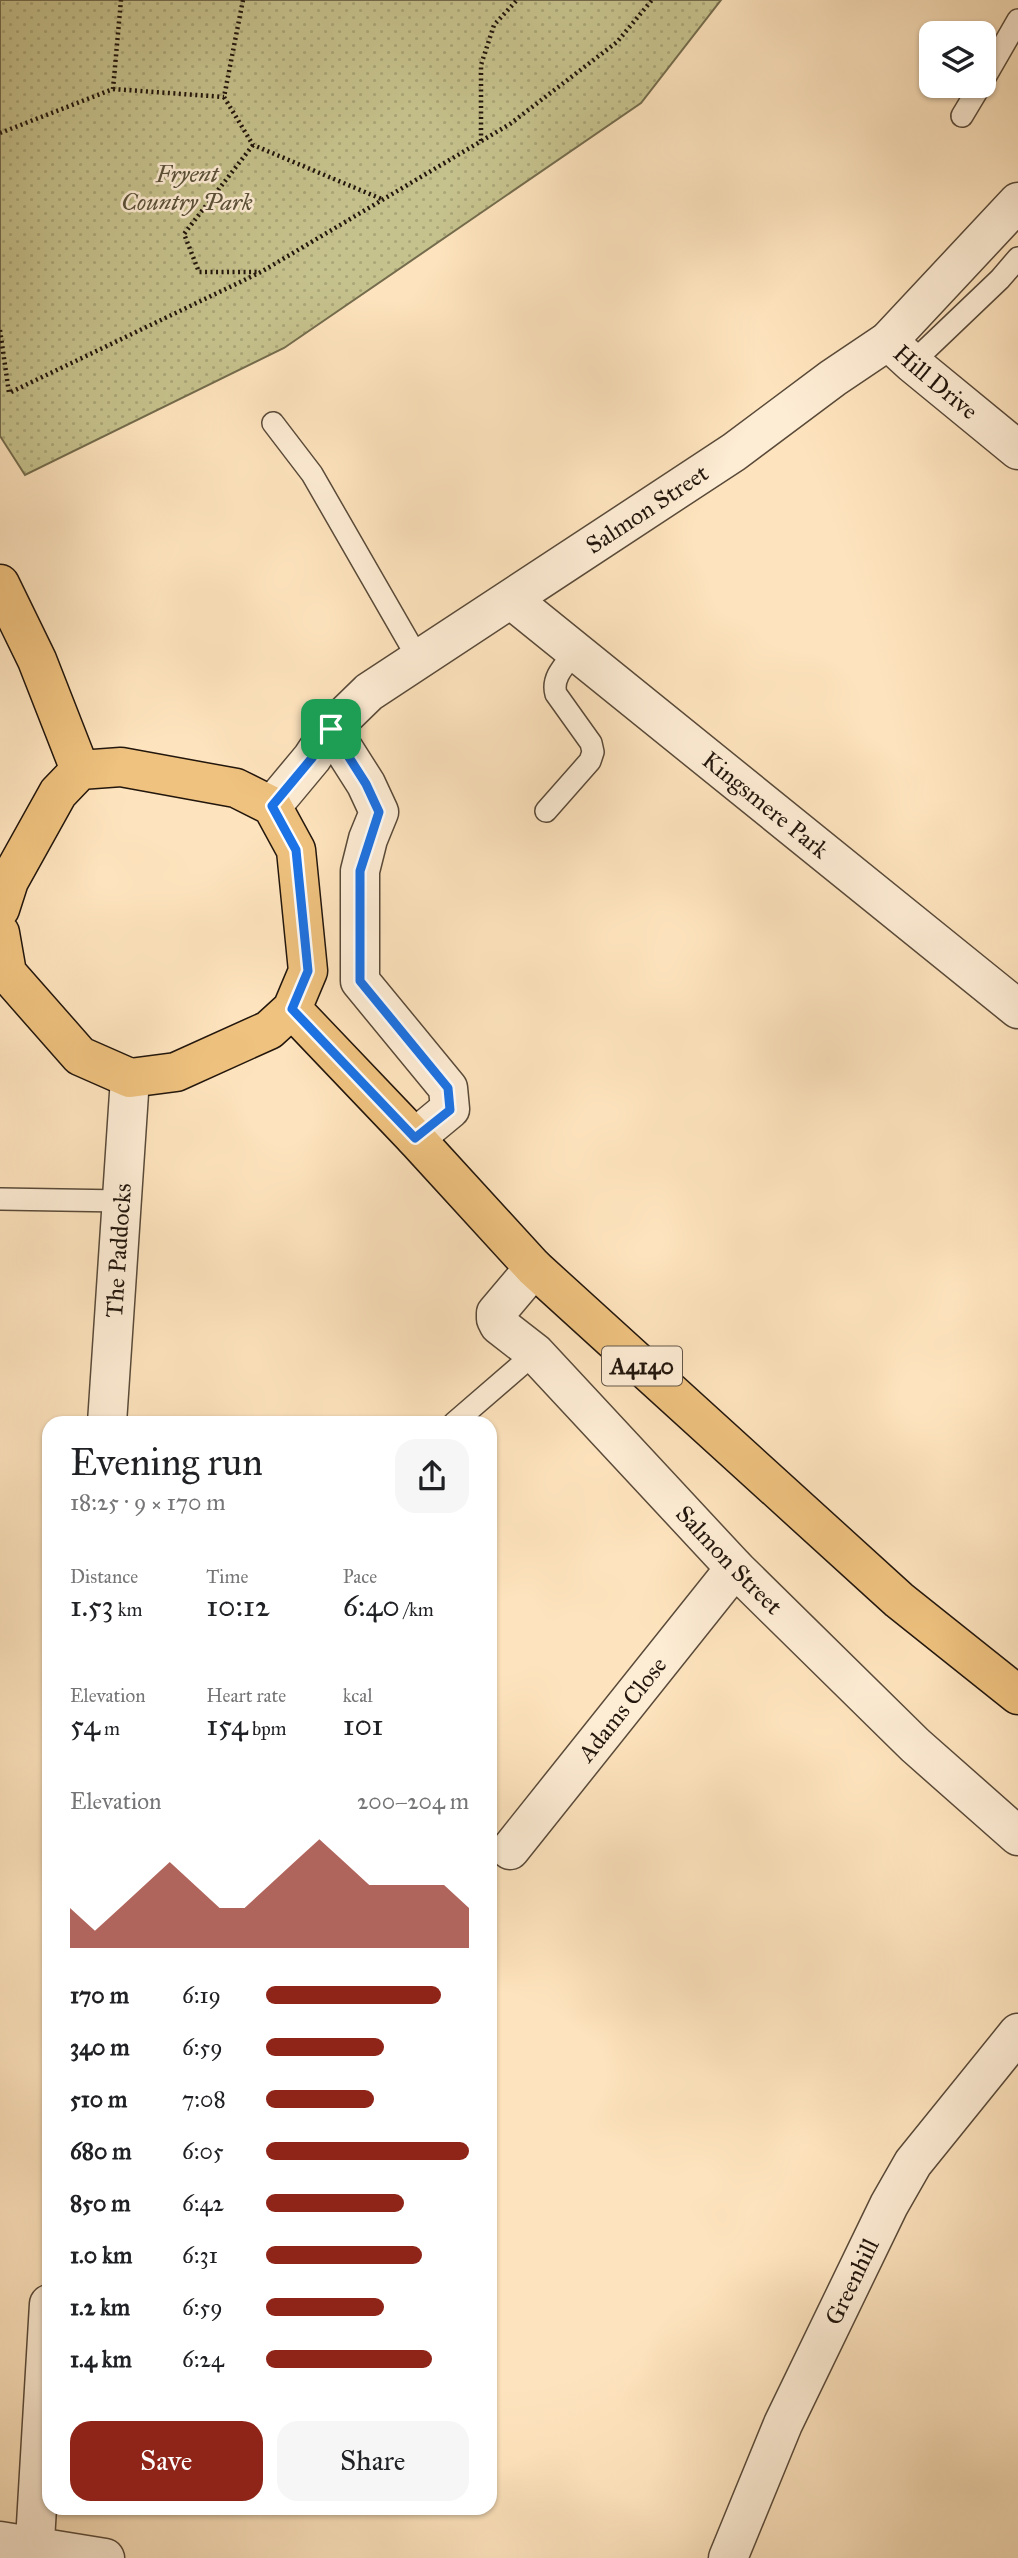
<!DOCTYPE html>
<meta charset="utf-8">
<style>
:root{--surface:#fff;--page:#f6f6f6;--text:#202124;--muted:#757577;--accent:#8f2418}
body{margin:0;font-family:"IM FELL Great Primer",serif;background:var(--page);color:var(--text);height:100vh;display:flex;flex-direction:column;font-size:26px;white-space:nowrap}
*{box-sizing:border-box;margin:0}
p{font-size:23px;color:var(--muted)}
.icon{flex:none;width:38px;height:38px;fill:none;stroke:currentColor;stroke-width:2;stroke-linecap:round;stroke-linejoin:round}
.map{position:relative;flex:1;overflow:hidden}
.sheet{position:absolute;left:42px;top:1416px;width:455px;height:1099px;display:flex;flex-direction:column;background:var(--surface);border-radius:21px;box-shadow:0 2px 5px #0004}
.sheet>*{flex:none}
.controls{position:absolute;left:919px;top:21px;display:grid;gap:14px}
.controls a{display:grid;place-items:center;width:77px;height:77px;border-radius:14px;background:var(--surface);box-shadow:0 2px 5px #0004;font-size:35px}
.pin{position:absolute;display:grid;place-items:center;width:60px;height:60px;color:#fff;margin:-30px;border-radius:14px;box-shadow:0 4px 10px #0006}
.round{display:grid;place-items:center;flex:none;width:74px;height:74px;border-radius:21px;background:var(--page)}
.head{display:flex;align-items:center;justify-content:space-between;height:119px;padding:0 28px}
h1{font-size:38px;font-weight:600;line-height:52px}
.metrics{display:grid;grid-template-columns:repeat(3,1fr);gap:10px;height:119px;padding:7px 28px}
.metrics div{display:grid;align-content:center}
.metrics b{font-size:30px;font-weight:600}
.metrics small{font-size:19px;font-weight:400}
.metrics p{font-size:19px}
.chart{height:196px;padding:14px 28px}
.chart p{display:flex;justify-content:space-between}
.chart svg{width:100%;height:126px;margin-top:7px;fill:var(--accent);opacity:.7}
.cta{display:flex;gap:14px;margin-top:auto;padding:14px 28px}
.cta a{flex:1;height:80px;border-radius:21px;background:var(--accent);color:#fff;font-size:28px;font-weight:600;line-height:80px;text-align:center}
.cta a+a{background:var(--page);color:var(--text)}
ul{padding:0 28px;list-style:none;font-size:23px}
li{display:grid;grid-template-columns:112px 84px 1fr;align-items:center;height:52px}
li i{height:18px;border-radius:9px;background:var(--accent)}
.map>svg:first-child{display:block}
.park{fill:url(#park-dots);stroke:#746c4d;stroke-width:2}
.lines{fill:none;stroke-linecap:round;stroke-linejoin:round}
.service-casing{stroke:#594a39;stroke-width:24}
.minor-casing{stroke:#594a39;stroke-width:41}
.tertiary-casing{stroke:#594a39;stroke-width:41}
.primary-casing{stroke:#22160d;stroke-width:41}
.path{stroke:#22160d;stroke-width:4.5;stroke-dasharray:2 3.5;stroke-linecap:butt}
.service{stroke:#feedd5;stroke-width:21}
.minor{stroke:#feedd5;stroke-width:38}
.tertiary{stroke:#feedd5;stroke-width:38}
.primary{stroke:#efc27f;stroke-width:38}
.route-casing{stroke:#fff;stroke-width:14}
.route{stroke:#1a73e8;stroke-width:9}
.labels{text-anchor:middle;stroke-width:5;stroke-linejoin:round;paint-order:stroke}
.shield{fill:#feedd5;stroke:#645649;stroke-width:2}
.shield-label{font-size:23px;font-weight:bold;fill:#22160d}
.park-label{font-size:24px;font-style:italic;fill:#5b523a;stroke:#feedd5}
.street-label{font-size:24px;fill:#22160d;stroke:#feedd5}
</style>
<div class="map">
<svg width="1018" height="2558" viewBox="0 0 1018 2558">
<defs>
<pattern id="park-dots" width="8" height="8" patternUnits="userSpaceOnUse" patternTransform="scale(1.75)"><rect width="8" height="8" fill="#c6c28d"/><path d="M2 2h.1M6 6h.1" fill="none" stroke="#aaa678" stroke-width="1.8" stroke-linecap="round"/></pattern>
</defs>
<rect width="100%" height="100%" fill="#fee4be"/>
<filter id="stains"><feTurbulence type="fractalNoise" baseFrequency=".00286" numOctaves="4"/><feColorMatrix values="0 0 0 0 .2 0 0 0 0 .09 0 0 0 0 .02 0 0 0 .5 -.17"/></filter>
<radialGradient id="worn" r=".72"><stop offset=".6" stop-color="#630" stop-opacity="0"/><stop offset="1" stop-color="#630" stop-opacity=".3"/></radialGradient>
<path class="park" d="M0 0H721L641 103 284 348 25 475 0 436Z"/>
<g class="lines">
<g class="service-casing">
<g id="service">
<path d="M984 79 1018 20"/>
<path d="M962 116 980 86"/>
<path d="M912 363 1000 279 1018 258"/>
<path d="M273 423 312 474 419 660"/>
<path d="M546 811 590 761 593 752 591 743 556 694C551 677 566 664 576 651"/>
<path d="M0 1199 122 1201"/>
<path d="M454 1423 535 1353"/>
</g>
</g>
<g class="minor-casing">
<g id="minor">
<path id="s1" d="M888 341 912 363 1018 450"/>
<path id="s2" d="M512 600 1018 1009"/>
<path d="M331 729 366 784 379 812 368 839 360 871V981L448 1088 450 1109 415 1138"/>
<path id="s3" d="M272 806 312 758 331 729 369 692 734 452 833 378 888 341 1018 202"/>
<path id="s4" d="M534 1268 496 1313V1319L499 1325 535 1353 735 1568 915 1745 1018 1836"/>
<path id="s5" d="M510 1850 735 1568"/>
<path d="M0 2541 105 2558"/>
<path id="s6" d="M728 2558 783 2424 889 2205 913 2163 1018 2033"/>
</g>
</g>
<g class="tertiary-casing">
<g id="tertiary">
<path id="s7" d="M107 1423 130 1078"/>
<path d="M34 2558 49 2304"/>
</g>
</g>
<g class="primary-casing">
<g id="primary">
<path d="M0 584 37 660 80 770"/>
<path d="M0 909 9 881 58 793 80 770 121 767 236 788 272 806 296 850 308 971 292 1009 269 1030 176 1072 130 1078 80 1056 7 973 0 933"/>
<path d="M292 1009 415 1138 534 1268 899 1600 1018 1695"/>
</g>
</g>
<g class="path">
<path d="M243 0 224 97 253 145 384 200"/>
<path d="M113 89 224 97"/>
<path d="M0 133 113 89 121 0"/>
<path d="M481 141V65L494 25 517 0"/>
<path d="M253 145 184 234 199 272H259"/>
<path d="M0 330 9 393 261 272 510 124 617 42 652 0"/>
</g>
<use href="#service" class="service"/>
<use href="#minor" class="minor"/>
<use href="#tertiary" class="tertiary"/>
<use href="#primary" class="primary"/>
</g>
<g class="lines">
<g class="route-casing">
<path id="route" d="M331 729 366 784 379 812 360 871V981L448 1088 450 1110 415 1138 292 1009 308 971 296 850 272 806 312 758Z"/>
</g>
<use href="#route" class="route"/>
</g>
<g class="labels">
<rect class="shield" x="602" y="1346.5" width="80" height="39" rx="5"/>
<g class="shield-label">
<text x="642" y="1374">A4140</text>
</g>
<g class="park-label">
<text x="187" y="182">Fryent<tspan x="187" dy="28">Country Park</tspan></text>
</g>
<g class="street-label">
<text dy="8" stroke="none"><textPath href="#s1" startOffset="63">Hill Drive</textPath></text>
<text dy="8" stroke="none"><textPath href="#s3" startOffset="483">Salmon Street</textPath></text>
<text dy="8" stroke="none"><textPath href="#s2" startOffset="326">Kingsmere Park</textPath></text>
<text dy="8" stroke="none"><textPath href="#s7" startOffset="173">The Paddocks</textPath></text>
<text dy="8" stroke="none"><textPath href="#s4" startOffset="401">Salmon Street</textPath></text>
<text dy="8" stroke="none"><textPath href="#s5" startOffset="180">Adams Close</textPath></text>
<text dy="8" stroke="none"><textPath href="#s6" startOffset="303">Greenhill</textPath></text>
</g>
</g>
<rect width="100%" height="100%" filter="url(#stains)"/>
<rect width="100%" height="100%" fill="url(#worn)"/>
</svg>
<div class="controls">
<a><svg class="icon" aria-label="layers" viewBox="0 0 24 24"><path d="M12 4l9 5-9 5-9-5zM3 14l9 5 9-5"/></svg></a>
</div>
<div class="pin" style="left:331px;top:729px;background:#1e9e55"><svg class="icon" aria-label="arrive" viewBox="0 0 24 24"><path d="M6 21V4h12l-3 4 3 4H6"/></svg></div>
<section class="sheet">
<div class="head"><div><h1>Evening run</h1><p>18:25 · 9 × 170 m</p></div><a class="round"><svg class="icon" aria-label="share" viewBox="0 0 24 24"><path d="M12 15V3M7 8l5-5 5 5M5 13v7h14v-7"/></svg></a></div>
<div class="metrics">
<div><p>Distance</p><b>1.53<small> km</small></b></div>
<div><p>Time</p><b>10:12</b></div>
<div><p>Pace</p><b>6:40<small> /km</small></b></div>
</div>
<div class="metrics">
<div><p>Elevation</p><b>54<small> m</small></b></div>
<div><p>Heart rate</p><b>154<small> bpm</small></b></div>
<div><p>kcal</p><b>101</b></div>
</div>
<div class="chart"><p><span>Elevation</span>200–204 m</p>
<svg viewBox="0 0 160 44" preserveAspectRatio="none"><path d="M0 44V30L10 38L20 30L30 22L40 14L50 22L60 30L70 30L80 22L90 14L100 6L110 14L120 22L130 22L140 22L150 22L160 30V44z"/></svg>
</div>
<ul>
<li><b>170 m</b>6:19<i style="width:86%"></i></li>
<li><b>340 m</b>6:59<i style="width:58%"></i></li>
<li><b>510 m</b>7:08<i style="width:53%"></i></li>
<li><b>680 m</b>6:05<i style="width:100%"></i></li>
<li><b>850 m</b>6:42<i style="width:68%"></i></li>
<li><b>1.0 km</b>6:31<i style="width:77%"></i></li>
<li><b>1.2 km</b>6:59<i style="width:58%"></i></li>
<li><b>1.4 km</b>6:24<i style="width:82%"></i></li>
</ul>
<div class="cta"><a>Save</a><a>Share</a></div>
</section>
</div>
